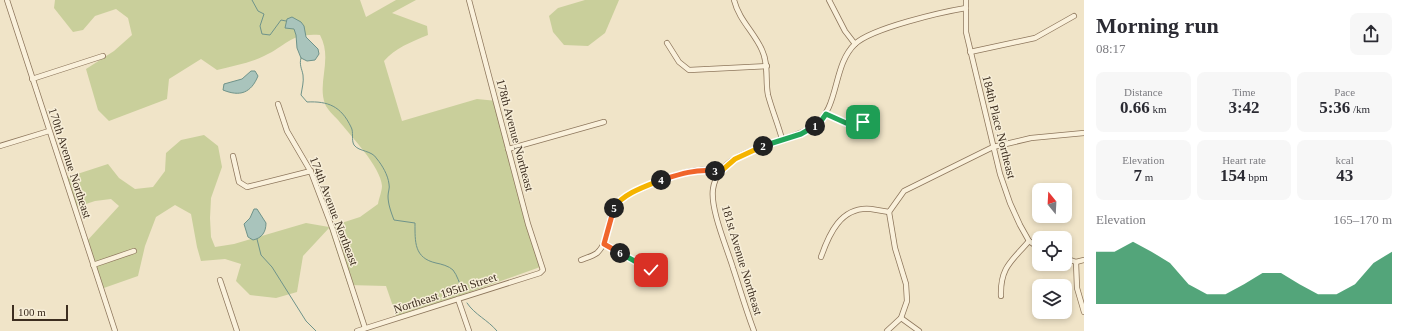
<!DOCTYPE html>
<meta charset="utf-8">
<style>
:root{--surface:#fff;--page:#f7f7f7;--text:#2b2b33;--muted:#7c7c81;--accent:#0b8043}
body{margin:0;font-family:Georgia,serif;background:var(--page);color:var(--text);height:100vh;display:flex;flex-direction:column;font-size:15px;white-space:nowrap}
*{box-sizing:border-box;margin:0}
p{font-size:13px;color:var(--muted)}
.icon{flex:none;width:22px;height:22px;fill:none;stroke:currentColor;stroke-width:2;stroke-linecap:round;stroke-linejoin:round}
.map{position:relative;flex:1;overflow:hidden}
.panel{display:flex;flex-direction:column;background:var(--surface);width:320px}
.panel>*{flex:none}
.needle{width:26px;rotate:342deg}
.buttons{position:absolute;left:1032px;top:183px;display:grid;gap:8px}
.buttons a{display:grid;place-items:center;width:40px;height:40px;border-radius:8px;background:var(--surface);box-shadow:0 2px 6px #0003;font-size:20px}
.scale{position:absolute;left:12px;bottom:10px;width:56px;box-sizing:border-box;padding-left:4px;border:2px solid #3d2e20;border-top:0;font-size:11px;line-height:14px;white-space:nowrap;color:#3d2e20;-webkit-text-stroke:3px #f7eed8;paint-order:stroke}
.pin{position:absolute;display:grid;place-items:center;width:34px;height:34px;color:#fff;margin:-17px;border-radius:8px;box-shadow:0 2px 6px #0006}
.km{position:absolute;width:20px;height:20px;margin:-10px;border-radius:50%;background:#222;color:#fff;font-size:11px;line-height:20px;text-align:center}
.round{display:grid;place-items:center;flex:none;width:42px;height:42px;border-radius:8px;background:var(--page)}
.summary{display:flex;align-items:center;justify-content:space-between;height:68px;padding:0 12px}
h1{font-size:22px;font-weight:800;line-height:30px}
.metrics{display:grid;grid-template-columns:repeat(3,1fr);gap:6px;height:68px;padding:4px 12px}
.metrics div{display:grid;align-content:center;border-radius:8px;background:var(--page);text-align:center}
.metrics b{font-size:17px;font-weight:800}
.metrics small{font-size:11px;font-weight:400}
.metrics p{font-size:11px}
.chart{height:112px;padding:8px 12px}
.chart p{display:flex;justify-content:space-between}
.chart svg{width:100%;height:72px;margin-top:4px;fill:var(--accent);opacity:.7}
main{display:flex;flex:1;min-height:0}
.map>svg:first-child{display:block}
.green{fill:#c9cf9b}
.water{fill:#a9c4bc;stroke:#6f938a}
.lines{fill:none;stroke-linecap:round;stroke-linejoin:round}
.stream{stroke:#6f938a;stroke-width:1}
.street-casing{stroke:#8d765c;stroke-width:6}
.street{stroke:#faf1dc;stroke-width:4.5}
.split-1-casing{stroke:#fff;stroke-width:8}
.split-2-casing{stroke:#fff;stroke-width:8}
.split-3-casing{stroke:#fff;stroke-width:8}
.split-4-casing{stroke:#fff;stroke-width:8}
.split-5-casing{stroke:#fff;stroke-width:8}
.split-6-casing{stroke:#fff;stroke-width:8}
.split-7-casing{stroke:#fff;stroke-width:8}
.split-1{stroke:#22a559;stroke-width:5}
.split-2{stroke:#22a559;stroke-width:5}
.split-3{stroke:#f5b400;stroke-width:5}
.split-4{stroke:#f0652b;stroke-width:5}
.split-5{stroke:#f5b400;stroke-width:5}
.split-6{stroke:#f0652b;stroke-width:5}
.split-7{stroke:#22a559;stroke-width:5}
.labels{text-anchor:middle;stroke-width:3;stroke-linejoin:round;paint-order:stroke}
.street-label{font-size:12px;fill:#3d2e20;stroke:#f7eed8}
</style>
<main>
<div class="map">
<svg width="1084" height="331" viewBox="0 0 1084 331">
<rect width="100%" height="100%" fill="#f0e4c8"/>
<g class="green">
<path d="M55 0H360L366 17 396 0H416L392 13 427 26 428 35C411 42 395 48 384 61L402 121 477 99 497 101 528 224 543 266 397 318 386 286 348 285 329 228 303 256 297 292 276 298 250 295 236 281 241 264 225 259 201 261 197 247 191 214 175 205 156 217 145 246 138 276 101 289 86 242 119 206 111 199 95 201 74 208 65 178 108 164 119 178 135 189 153 187 165 171 166 153 181 140 204 135 218 146 222 167 211 198 210 218 211 237 215 247 234 244 306 223 329 227 360 217 378 204C379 198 382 191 382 186 381 167 350 135 338 120 334 116 327 109 325 104 317 82 333 59 320 35 290 33 288 45 264 56 250 63 232 66 217 70L201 59 169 79 167 99 109 121 98 110 86 69 114 51 132 35 128 18 116 9 95 16 83 30 73 32 54 8Z"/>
<path d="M585 0H619L605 33 588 46 564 45 553 32 549 16 558 8Z"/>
</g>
<g class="water">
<path d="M292 17 301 22 304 26 306 37 318 49 319 54 315 60 307 61 301 58 297 48 296 35 294 29 285 28 287 19Z"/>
<path d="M251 71H255L258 76C251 93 240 97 223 90L224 84 242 79Z"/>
<path d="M254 209H257L266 223C266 232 262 238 253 240L248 237 244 224 250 218Z"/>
</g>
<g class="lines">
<g class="stream">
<path d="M252 0 258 11 264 14 260 26 262 34 270 35 281 20 286 21"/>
<path d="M301 58C299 65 302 69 303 75 304 82 302 88 301 95L307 102C328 101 341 106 351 127 354 132 351 140 354 145 359 152 372 150 377 159 382 165 388 175 389 184 390 188 388 192 388 196 388 204 391 212 394 220L415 223C415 242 414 258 436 263 441 264 449 266 453 270 457 275 460 284 462 290"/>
<path d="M257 239 261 255 272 267 306 321 316 331"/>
<path d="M467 303C475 315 488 320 497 331"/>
</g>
<g class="street-casing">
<g id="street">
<path d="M7 0 115 331"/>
<path d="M734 0C739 20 754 32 762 50 769 65 765 80 768 95 772 110 778 124 782 139"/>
<path d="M829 0 845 31 855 44"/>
<path d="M966 0V32L1000 174 1010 203 1020 225 1029 241 1039 248"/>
<path d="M667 43 679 62 689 70 767 66"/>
<path d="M970 52 1035 38 1074 16"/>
<path d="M32 79 103 56"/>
<path d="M278 104 287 131 311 172 333 230 365 328"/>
<path d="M826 114 846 123 869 121"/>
<path d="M0 146 49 131"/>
<path d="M508 149 604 122"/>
<path d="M233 156 239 182 247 187 311 171"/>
<path d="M604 243 651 270"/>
<path d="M821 257C829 234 841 206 871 209 877 210 883 211 889 212L904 191 993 147 1031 138 1084 133"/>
<path d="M1065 258 1076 262 1084 260"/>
<path d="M581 260C586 258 593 256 597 253 610 241 607 219 615 205 624 192 683 171 699 170 706 169 713 171 720 172"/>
<path d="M1076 262 1077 288 1084 312"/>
<path d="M93 265 134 251"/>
<path d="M220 280 237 331"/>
<path d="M1001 296C1000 267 1012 261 1029 241"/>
<path d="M458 299 469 331"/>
<path d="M901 318 919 331"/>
<path d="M357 331 540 273 543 270 528 224 469 0"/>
<path d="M754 331C746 310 740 289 733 268 727 248 710 209 713 189 719 147 786 145 814 126 840 108 832 66 855 44 872 28 942 12 966 8"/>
<path d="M887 331 901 318 907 301 906 284 895 248 889 212"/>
</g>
</g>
<use href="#street" class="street"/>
</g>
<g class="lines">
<g class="split-1-casing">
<path id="split-1" d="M815 126 821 121 826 114 846 123 863 122"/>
</g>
<g class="split-2-casing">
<path id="split-2" d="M763 146 801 134 815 126"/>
</g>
<g class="split-3-casing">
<path id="split-3" d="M715 171 720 172 735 159 763 146"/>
</g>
<g class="split-4-casing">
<path id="split-4" d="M661 180C680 174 695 169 715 171"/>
</g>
<g class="split-5-casing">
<path id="split-5" d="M614 208C622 194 646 186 661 180"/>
</g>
<g class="split-6-casing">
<path id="split-6" d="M614 208 604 244 620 253"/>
</g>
<g class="split-7-casing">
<path id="split-7" d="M620 253 651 270"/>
</g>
<use href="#split-1" class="split-1"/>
<use href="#split-2" class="split-2"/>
<use href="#split-3" class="split-3"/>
<use href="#split-4" class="split-4"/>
<use href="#split-5" class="split-5"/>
<use href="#split-6" class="split-6"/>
<use href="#split-7" class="split-7"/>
</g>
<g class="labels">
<g class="street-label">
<text transform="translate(999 127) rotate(76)" y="4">184th Place Northeast</text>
<text transform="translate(515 135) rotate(75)" y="4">178th Avenue Northeast</text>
<text transform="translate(70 163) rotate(72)" y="4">170th Avenue Northeast</text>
<text transform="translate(334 211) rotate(69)" y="4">174th Avenue Northeast</text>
<text transform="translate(742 260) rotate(73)" y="4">181st Avenue Northeast</text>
<text transform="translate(445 293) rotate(-18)" y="4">Northeast 195th Street</text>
</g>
</g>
</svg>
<div class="buttons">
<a><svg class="needle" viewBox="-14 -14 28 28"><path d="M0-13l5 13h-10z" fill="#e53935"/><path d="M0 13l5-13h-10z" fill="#7c7c81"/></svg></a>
<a><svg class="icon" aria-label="locate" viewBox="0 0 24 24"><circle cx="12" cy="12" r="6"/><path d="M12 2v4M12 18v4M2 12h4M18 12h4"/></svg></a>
<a><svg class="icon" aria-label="layers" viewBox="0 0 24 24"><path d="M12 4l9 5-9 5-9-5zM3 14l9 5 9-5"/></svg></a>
</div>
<div class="scale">100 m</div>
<div class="pin" style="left:863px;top:122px;background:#1e9e55"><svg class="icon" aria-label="arrive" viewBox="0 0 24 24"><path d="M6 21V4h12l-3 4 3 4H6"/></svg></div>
<div class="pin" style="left:651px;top:270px;background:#d93025"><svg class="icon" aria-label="check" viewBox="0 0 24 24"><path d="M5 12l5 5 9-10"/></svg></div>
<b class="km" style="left:815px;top:126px">1</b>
<b class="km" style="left:763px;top:146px">2</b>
<b class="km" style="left:715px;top:171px">3</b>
<b class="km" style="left:661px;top:180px">4</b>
<b class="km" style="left:614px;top:208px">5</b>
<b class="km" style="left:620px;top:253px">6</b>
</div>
<section class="panel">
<div class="summary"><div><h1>Morning run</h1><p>08:17</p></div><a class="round"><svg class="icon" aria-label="share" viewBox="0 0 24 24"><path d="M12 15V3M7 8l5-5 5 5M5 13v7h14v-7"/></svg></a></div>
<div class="metrics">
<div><p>Distance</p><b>0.66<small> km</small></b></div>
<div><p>Time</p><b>3:42</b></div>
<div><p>Pace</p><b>5:36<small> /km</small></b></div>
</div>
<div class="metrics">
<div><p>Elevation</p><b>7<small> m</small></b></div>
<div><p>Heart rate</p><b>154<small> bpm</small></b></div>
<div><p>kcal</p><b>43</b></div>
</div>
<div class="chart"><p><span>Elevation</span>165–170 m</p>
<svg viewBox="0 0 160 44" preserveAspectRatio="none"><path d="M0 44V12L10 12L20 6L30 12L40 19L50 32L60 38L70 38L80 32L90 25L100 25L110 32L120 38L130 38L140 32L150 19L160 12V44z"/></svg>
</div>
</section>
</main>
